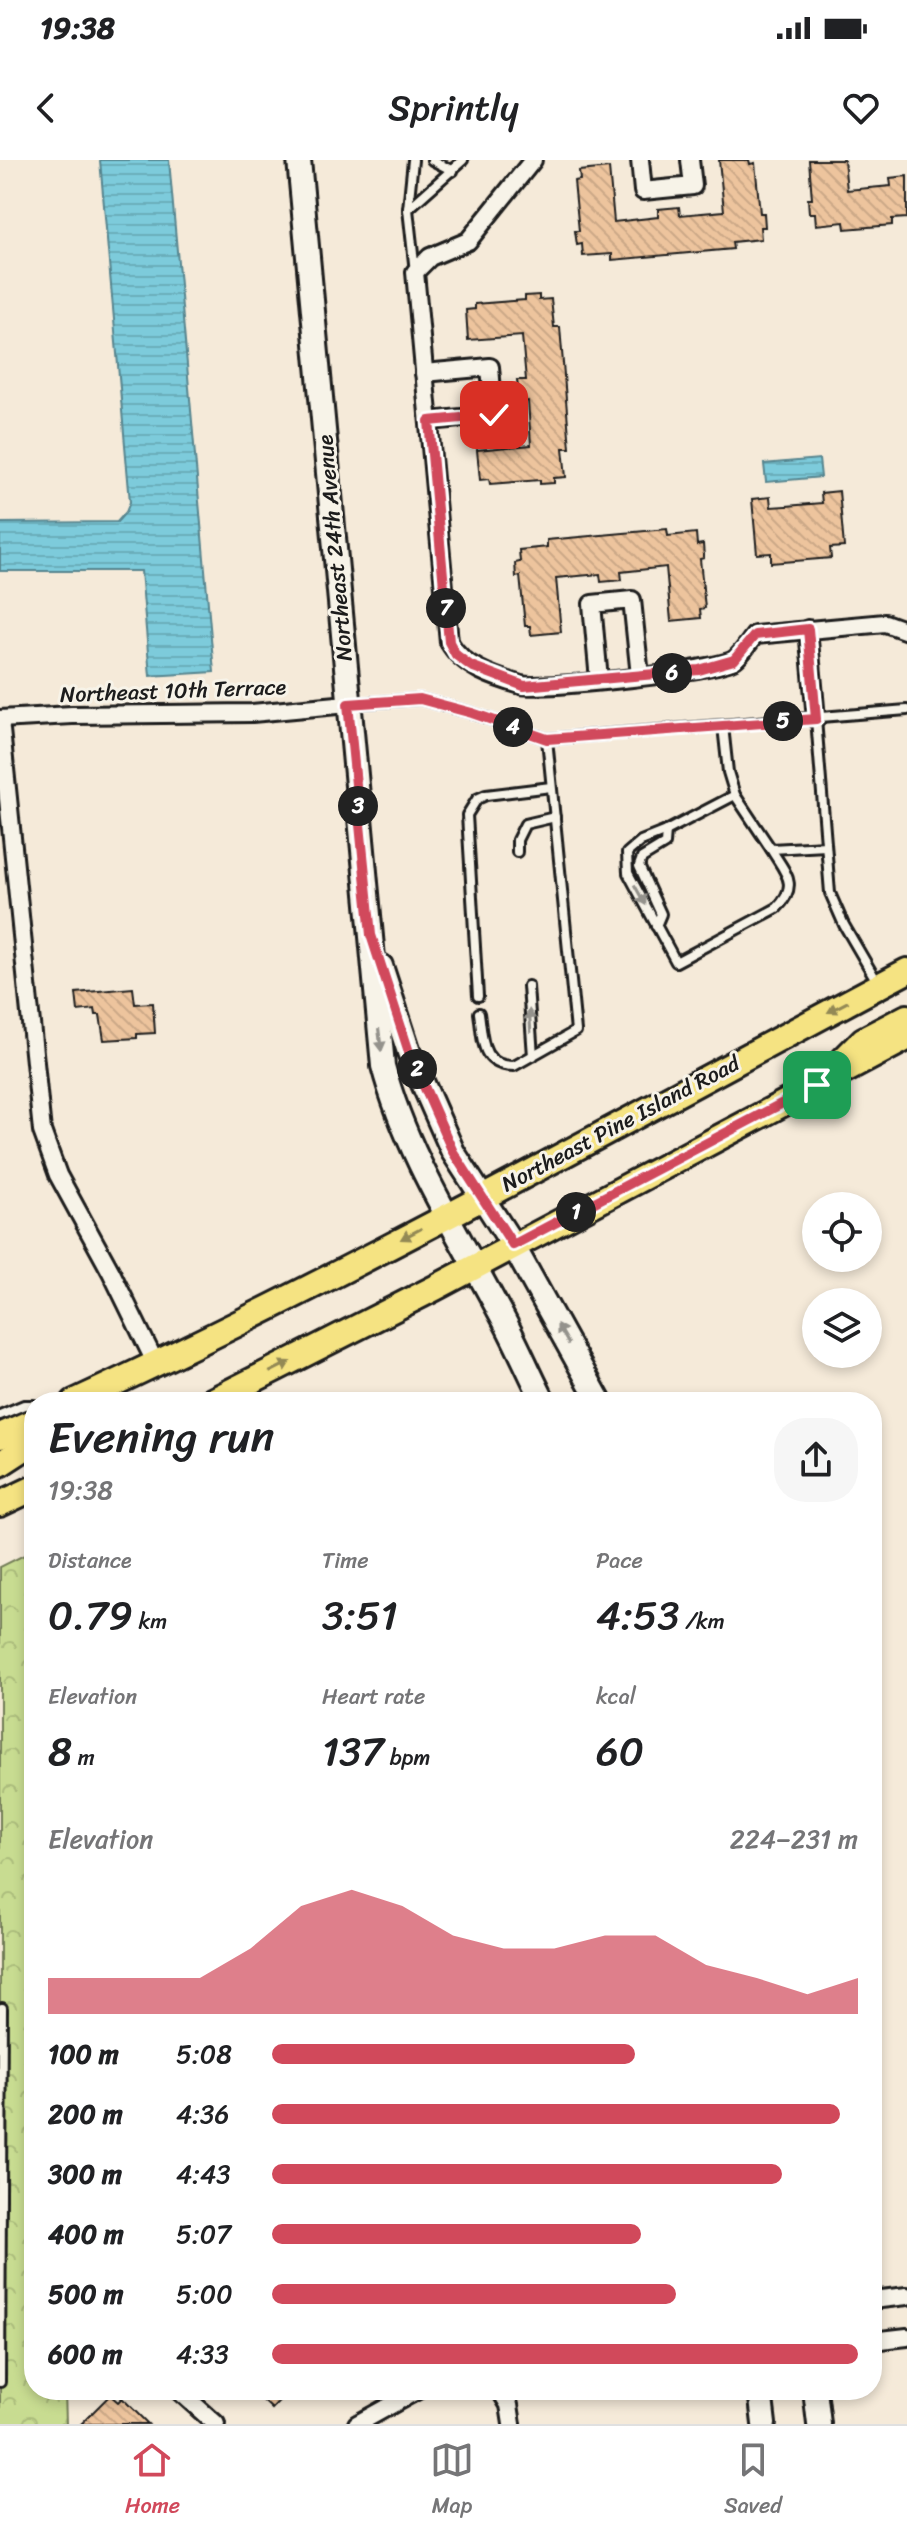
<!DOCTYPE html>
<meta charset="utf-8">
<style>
:root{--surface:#fff;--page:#f6f6f6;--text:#202124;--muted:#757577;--line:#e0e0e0;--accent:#d1495b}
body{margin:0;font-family:Sriracha,sans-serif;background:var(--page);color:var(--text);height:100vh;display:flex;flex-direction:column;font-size:30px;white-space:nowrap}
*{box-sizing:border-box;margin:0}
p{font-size:26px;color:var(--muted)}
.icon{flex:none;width:44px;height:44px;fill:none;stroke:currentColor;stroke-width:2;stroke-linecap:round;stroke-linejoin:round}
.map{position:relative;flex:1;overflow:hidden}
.drawer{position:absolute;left:24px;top:1232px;width:858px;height:1008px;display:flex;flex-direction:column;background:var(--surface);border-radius:32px;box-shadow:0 4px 12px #0003}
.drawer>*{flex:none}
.tools{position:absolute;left:802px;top:1032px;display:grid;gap:16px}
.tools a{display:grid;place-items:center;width:80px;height:80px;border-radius:50%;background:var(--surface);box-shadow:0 4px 12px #0003;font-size:40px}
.pin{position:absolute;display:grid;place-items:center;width:68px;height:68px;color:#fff;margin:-34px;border-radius:16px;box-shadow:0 4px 12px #0006}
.km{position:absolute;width:40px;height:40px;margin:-20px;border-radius:50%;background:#222;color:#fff;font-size:22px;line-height:40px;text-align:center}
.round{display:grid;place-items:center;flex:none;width:84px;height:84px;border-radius:32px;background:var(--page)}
.overview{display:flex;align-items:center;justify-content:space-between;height:136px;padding:0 24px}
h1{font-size:44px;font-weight:600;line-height:60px}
.metrics{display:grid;grid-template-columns:repeat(3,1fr);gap:12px;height:136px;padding:8px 24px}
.metrics div{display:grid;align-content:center}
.metrics b{font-size:40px;font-weight:600}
.metrics small{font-size:22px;font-weight:400}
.metrics p{font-size:22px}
.chart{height:224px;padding:16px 24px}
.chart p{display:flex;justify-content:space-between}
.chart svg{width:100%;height:144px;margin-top:8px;fill:var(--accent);opacity:.7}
ul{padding:0 24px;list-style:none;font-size:26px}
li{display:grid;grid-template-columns:128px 96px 1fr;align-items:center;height:60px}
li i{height:20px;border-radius:10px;background:var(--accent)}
.status{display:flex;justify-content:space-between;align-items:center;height:56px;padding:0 40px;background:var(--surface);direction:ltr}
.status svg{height:22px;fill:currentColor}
header{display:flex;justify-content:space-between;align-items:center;height:104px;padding:0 24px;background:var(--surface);font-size:36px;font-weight:600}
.tab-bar{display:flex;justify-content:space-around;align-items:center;height:112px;border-top:2px solid var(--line);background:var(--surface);font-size:22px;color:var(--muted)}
.tab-bar a{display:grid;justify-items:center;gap:4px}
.tab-bar .selected{color:var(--accent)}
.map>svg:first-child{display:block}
.forest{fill:url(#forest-crowns);stroke:#727c56;stroke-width:2}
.water{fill:url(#water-rules);stroke:#56858f;stroke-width:2}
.building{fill:url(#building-back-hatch);stroke:#1c1c1c;stroke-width:2}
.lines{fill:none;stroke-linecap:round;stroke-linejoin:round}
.lane-casing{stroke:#1c1c1c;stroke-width:14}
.street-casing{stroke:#1c1c1c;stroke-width:22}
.secondary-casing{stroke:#1c1c1c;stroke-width:28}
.primary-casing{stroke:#1c1c1c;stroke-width:30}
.lane{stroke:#f7f3e8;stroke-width:8}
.street{stroke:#f7f3e8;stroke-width:16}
.secondary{stroke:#f7f3e8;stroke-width:22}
.primary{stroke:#f5e382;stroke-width:24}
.oneway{fill:#94928c}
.oneway2{fill:#938954}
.route-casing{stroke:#fff;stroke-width:16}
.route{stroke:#d1495b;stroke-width:10}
.labels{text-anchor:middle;stroke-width:6;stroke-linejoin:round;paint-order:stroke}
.street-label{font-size:22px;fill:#1c1c1c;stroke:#f7f3e8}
</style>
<div class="status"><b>19:38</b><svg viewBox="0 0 49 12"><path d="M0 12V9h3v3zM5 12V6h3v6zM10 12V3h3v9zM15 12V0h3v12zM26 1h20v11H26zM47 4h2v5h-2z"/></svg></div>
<header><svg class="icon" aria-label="back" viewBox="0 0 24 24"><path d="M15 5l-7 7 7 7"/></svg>Sprintly<svg class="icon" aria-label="heart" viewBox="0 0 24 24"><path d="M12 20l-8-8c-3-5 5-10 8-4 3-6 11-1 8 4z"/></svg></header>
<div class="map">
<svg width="907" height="2264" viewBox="0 0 907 2264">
<defs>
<pattern id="forest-crowns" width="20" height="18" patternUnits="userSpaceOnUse" patternTransform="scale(2)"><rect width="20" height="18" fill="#c8dc91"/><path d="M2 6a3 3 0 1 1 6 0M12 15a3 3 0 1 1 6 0" fill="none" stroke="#abbc7c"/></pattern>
<pattern id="water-rules" width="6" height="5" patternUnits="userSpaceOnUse" patternTransform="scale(2)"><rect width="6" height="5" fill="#7dcbdb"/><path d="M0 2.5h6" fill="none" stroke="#6baebb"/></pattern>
<pattern id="building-back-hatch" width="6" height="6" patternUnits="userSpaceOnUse" patternTransform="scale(2)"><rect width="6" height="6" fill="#edc49d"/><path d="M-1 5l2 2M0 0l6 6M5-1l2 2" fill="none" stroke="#cba887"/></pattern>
</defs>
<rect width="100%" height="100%" fill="#f5ead9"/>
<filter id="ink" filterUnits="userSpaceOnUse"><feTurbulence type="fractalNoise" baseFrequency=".0125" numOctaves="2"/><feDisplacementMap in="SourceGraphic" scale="16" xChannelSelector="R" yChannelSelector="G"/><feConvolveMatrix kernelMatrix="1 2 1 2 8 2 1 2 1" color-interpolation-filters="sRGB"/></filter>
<g filter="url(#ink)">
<path class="forest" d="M34 1390V2230H65L66 2264H0V1407Z"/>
<g class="water">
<path d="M100 0H169L214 512 150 516 141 411H0V363L117 362 126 352 130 342Z"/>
<path d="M819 299 821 317 766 322 764 304Z"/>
</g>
<g class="building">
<path d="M719 0H749L750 4 755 3 760 53H764L765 67H760L761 79 732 82 733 89 612 100V94L583 96 582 84 577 85 575 71H579L574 21 580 20 579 11 609 8 614 62 658 57V49L679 47 680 55 724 51Z"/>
<path d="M809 0H844L847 30 891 26 890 18 907 16V58L892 59V65L845 69 844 62 816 65 815 53H809L808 39H812Z"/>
<path d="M539 135V140L551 139 554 167H560L570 288H563L566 317 554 318V323L540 324V320L490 324 489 319 480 320 477 290 531 285 528 241 520 242 517 220H526L522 176 468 180 466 150 475 149V144L525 140V136Z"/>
<path d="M839 331 844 387 830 388 831 398 771 403V393L757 394 752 339 770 337 771 347 786 346 822 343 821 333Z"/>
<path d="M667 369 668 376 696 373 697 385 703 384 704 398 700 399 705 448 700 449 701 458 671 461 666 407 621 412 622 420 601 422 600 414 556 418 561 472 531 475 530 466H525L520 416 516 417 515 403 520 402 519 390 547 387V380Z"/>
<path d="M133 828 135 844 153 843 155 873 137 874V878L104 880 100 855H96L95 849 78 851 76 833Z"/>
<path d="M252 2230H290L272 2249Z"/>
<path d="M110 2235 118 2242 122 2238 148 2264H81Z"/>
</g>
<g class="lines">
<g class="lane-casing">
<g id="lane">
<path d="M413 0 408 49 463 0"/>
<path d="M432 0 453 11"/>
<path d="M408 49 415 112"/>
<path d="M352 544 420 539 472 553 547 579 907 550"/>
<path d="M816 559 830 733 844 765 879 825"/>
<path d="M723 566 728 612 735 635 771 689 826 686"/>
<path d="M735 635 666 671 641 681 627 693 628 713 676 802 777 748C800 724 785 713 771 689"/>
<path d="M517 692V680L525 664 555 657"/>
<path d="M656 766 661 754 639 706 642 698 665 684 666 671"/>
<path d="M528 826 533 896"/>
<path d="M478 836 467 655 477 639 486 635 551 627"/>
<path d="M479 853C483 879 480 906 514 906L576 871 547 579"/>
<path d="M0 1255 24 1245H34"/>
<path d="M0 2222 2 1848"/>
</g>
</g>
<g class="street-casing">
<g id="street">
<path d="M533 0 468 81 430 97 415 112 449 482C463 507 493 517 521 525 542 530 719 511 735 499 743 493 749 482 755 475L885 463 907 471"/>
<path d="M640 0 643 31 693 26 690 0"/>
<path d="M424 213 490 207 494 255 429 261"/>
<path d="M808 469 816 559"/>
<path d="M599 520 592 444 632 440 640 516"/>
<path d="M0 559 72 555 252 553 348 544"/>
<path d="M0 560 42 971 58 1015 111 1112 156 1204"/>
<path d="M872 2140 907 2136"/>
<path d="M872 2181 907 2177"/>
<path d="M178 2230 216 2264"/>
<path d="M500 2230 509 2245 512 2264"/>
<path d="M357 2264 418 2230"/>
</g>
</g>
<g class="secondary-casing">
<g id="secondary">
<path d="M299 0 383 906C406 993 456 1070 498 1149 515 1179 528 1211 544 1242"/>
<path d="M381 806 409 892 453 992 513 1085 600 1242"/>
<path d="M760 2230 764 2264"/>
<path d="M815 2230 819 2264"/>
</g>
</g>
<g class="primary-casing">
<g id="primary">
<path d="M836 907 863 880 907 857"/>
<path d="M74 1242C358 1111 631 957 907 811"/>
<path d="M210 1242 435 1128 907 878"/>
<path d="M0 1276 34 1261"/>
<path d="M0 1304 34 1282"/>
<path d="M0 1344 34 1328"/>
</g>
</g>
<use href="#lane" class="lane"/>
<use href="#street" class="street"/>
<use href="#secondary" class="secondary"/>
<use href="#primary" class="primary"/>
</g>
<defs><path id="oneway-solid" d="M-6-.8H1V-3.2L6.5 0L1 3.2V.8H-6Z" transform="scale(2)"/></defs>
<g class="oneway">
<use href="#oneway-solid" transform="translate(640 735) rotate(61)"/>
<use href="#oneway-solid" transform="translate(530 861) rotate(-94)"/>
<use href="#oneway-solid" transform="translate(380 880) rotate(83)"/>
<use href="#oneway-solid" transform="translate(563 1174) rotate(-120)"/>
</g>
<g class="oneway2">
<use href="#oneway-solid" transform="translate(838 847) rotate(152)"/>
<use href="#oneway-solid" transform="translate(411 1074) rotate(152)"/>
<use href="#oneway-solid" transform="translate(280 1207) rotate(-27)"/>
</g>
</g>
<g class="lines" filter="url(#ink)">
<g class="route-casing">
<path id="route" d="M494 255 429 261 449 482 456 495 471 506 524 526 699 510 734 500 755 475 808 469 816 559 547 579 472 553 420 539 348 544 371 775 409 892 453 992 513 1085 817 925"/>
</g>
<use href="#route" class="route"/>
</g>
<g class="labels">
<g class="street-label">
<text transform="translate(334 388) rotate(-95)" y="8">Northeast 24th Avenue</text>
<text transform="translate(173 530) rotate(-2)" y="8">Northeast 10th Terrace</text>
<text transform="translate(620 963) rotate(-28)" y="8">Northeast Pine Island Road</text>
</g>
</g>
</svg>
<div class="tools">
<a><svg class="icon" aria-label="locate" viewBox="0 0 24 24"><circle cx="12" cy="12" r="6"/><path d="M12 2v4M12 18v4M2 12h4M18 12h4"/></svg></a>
<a><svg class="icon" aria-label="layers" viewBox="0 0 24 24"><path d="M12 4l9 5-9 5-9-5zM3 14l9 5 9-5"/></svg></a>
</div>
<div class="pin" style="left:817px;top:925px;background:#1e9e55"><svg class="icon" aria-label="arrive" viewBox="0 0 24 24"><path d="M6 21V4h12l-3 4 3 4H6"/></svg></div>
<div class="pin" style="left:494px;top:255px;background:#d93025"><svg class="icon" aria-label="check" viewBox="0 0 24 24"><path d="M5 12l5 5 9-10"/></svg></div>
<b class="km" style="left:576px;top:1052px">1</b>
<b class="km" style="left:417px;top:909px">2</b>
<b class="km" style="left:358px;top:646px">3</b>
<b class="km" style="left:513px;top:567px">4</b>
<b class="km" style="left:783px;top:561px">5</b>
<b class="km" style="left:672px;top:513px">6</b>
<b class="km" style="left:446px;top:448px">7</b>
<section class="drawer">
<div class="overview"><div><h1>Evening run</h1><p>19:38</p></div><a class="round"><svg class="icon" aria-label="share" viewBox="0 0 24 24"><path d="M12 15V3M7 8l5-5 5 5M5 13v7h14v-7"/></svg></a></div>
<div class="metrics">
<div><p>Distance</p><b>0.79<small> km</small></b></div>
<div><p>Time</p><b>3:51</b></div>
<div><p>Pace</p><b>4:53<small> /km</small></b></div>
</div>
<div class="metrics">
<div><p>Elevation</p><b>8<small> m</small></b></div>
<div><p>Heart rate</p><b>137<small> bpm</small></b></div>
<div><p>kcal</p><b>60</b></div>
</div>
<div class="chart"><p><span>Elevation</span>224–231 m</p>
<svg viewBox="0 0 160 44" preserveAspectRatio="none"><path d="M0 44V33L10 33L20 33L30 33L40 24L50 11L60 6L70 11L80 20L90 24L100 24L110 20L120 20L130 29L140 33L150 38L160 33V44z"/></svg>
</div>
<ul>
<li><b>100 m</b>5:08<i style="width:62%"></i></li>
<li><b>200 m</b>4:36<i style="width:97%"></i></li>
<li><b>300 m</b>4:43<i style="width:87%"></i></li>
<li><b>400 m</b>5:07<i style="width:63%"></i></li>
<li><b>500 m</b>5:00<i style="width:69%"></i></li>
<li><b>600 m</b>4:33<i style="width:100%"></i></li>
</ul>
</section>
</div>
<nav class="tab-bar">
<a class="selected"><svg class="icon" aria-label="home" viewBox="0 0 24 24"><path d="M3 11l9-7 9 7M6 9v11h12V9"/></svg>Home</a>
<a><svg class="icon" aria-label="map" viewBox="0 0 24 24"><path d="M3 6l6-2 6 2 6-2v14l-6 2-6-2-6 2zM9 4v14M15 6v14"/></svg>Map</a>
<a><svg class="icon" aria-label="saved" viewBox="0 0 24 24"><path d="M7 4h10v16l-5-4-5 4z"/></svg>Saved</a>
</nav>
